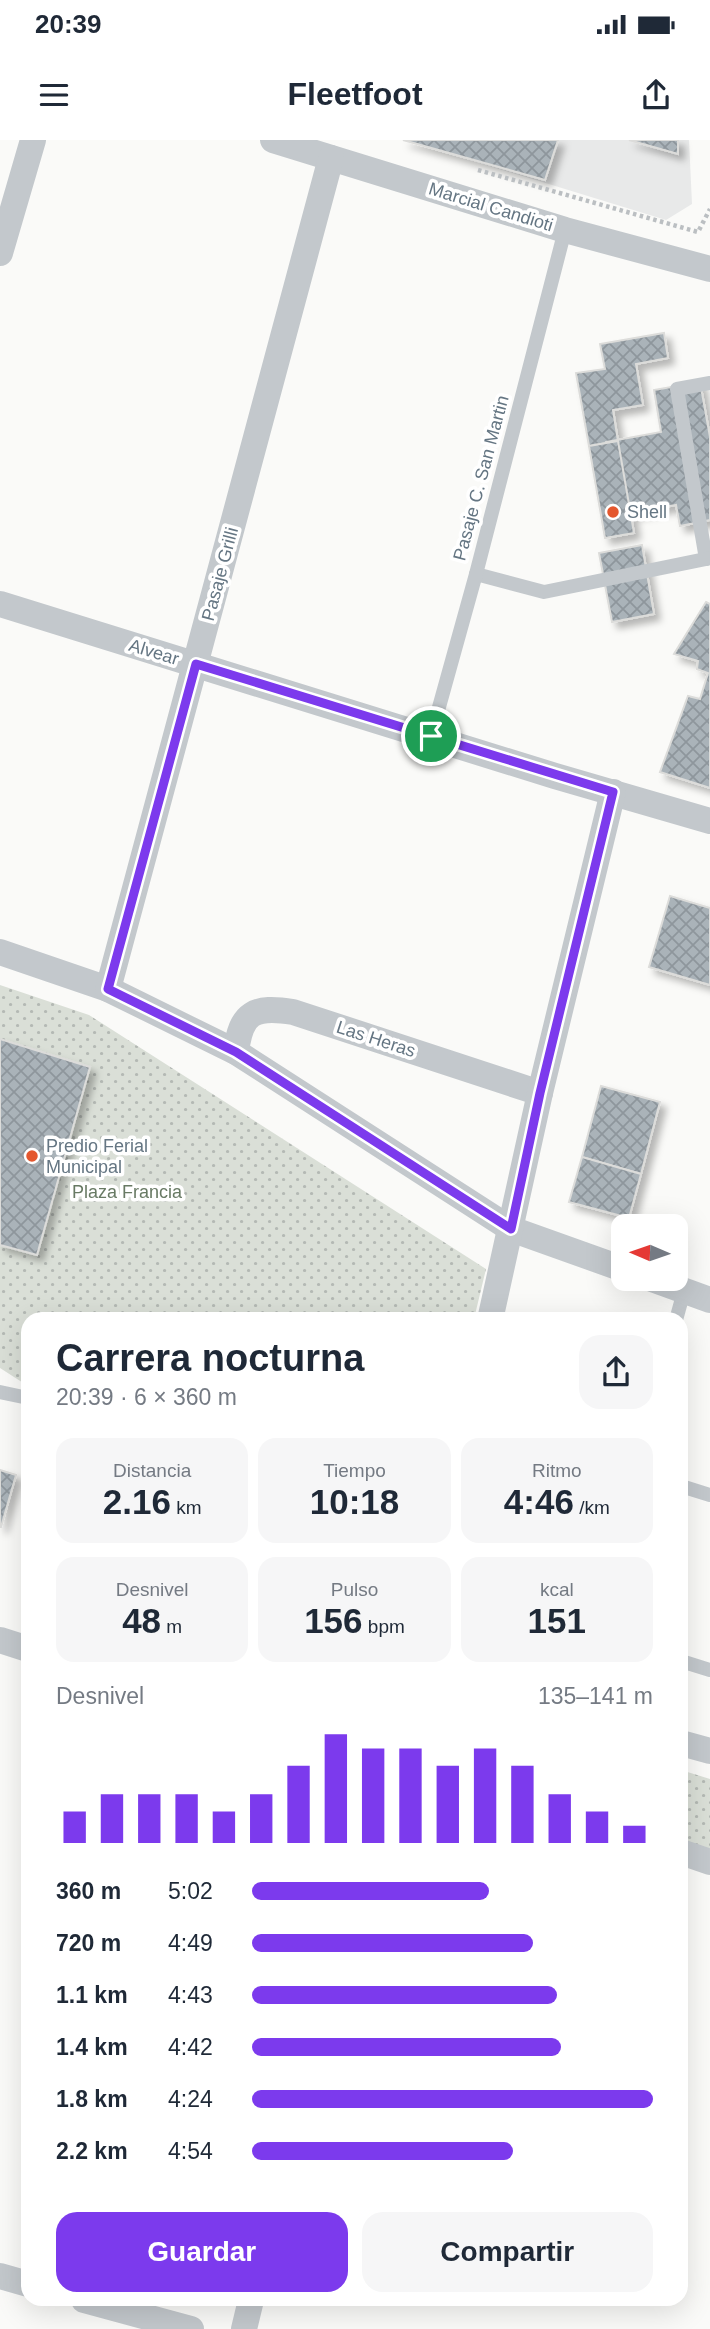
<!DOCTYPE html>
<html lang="es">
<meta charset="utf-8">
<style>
:root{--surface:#fff;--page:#f6f6f7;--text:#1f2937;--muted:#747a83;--accent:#7c3aed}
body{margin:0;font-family:Arial,sans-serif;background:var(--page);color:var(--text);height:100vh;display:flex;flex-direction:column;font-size:26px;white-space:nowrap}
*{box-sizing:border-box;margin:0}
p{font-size:23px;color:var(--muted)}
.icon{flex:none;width:38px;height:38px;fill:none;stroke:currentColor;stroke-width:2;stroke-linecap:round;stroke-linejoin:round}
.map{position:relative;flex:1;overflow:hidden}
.sheet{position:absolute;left:21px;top:1172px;width:667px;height:994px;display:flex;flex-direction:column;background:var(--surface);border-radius:21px;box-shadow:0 7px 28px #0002}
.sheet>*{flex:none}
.needle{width:46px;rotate:272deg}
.controls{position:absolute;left:611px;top:1074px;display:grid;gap:14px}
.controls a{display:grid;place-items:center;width:77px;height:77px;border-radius:14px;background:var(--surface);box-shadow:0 7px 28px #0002;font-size:35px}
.pin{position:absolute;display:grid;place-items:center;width:60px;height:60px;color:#fff;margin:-30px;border:4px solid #fff;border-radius:50%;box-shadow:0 2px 7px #0007}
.round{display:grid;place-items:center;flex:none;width:74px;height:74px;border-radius:21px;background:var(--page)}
.head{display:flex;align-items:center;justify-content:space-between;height:119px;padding:0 35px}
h1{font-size:38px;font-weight:800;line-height:52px}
.figures{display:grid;grid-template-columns:repeat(3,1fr);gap:10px;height:119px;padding:7px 35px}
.figures div{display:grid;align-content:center;border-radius:18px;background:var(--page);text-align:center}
.figures b{font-size:35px;font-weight:800}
.figures small{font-size:19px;font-weight:400}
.figures p{font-size:19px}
.chart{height:196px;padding:14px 35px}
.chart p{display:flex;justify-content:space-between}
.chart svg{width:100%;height:126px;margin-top:7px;stroke:var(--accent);stroke-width:6}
.primary-button{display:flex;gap:14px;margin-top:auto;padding:14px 35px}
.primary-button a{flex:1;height:80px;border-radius:21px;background:var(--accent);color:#fff;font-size:28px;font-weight:800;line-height:80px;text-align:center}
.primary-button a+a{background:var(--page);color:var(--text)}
ul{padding:0 35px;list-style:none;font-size:23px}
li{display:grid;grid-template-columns:112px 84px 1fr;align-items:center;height:52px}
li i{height:18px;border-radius:9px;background:var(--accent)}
.status{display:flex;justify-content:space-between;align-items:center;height:49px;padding:0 35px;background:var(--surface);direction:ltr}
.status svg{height:19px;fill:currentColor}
header{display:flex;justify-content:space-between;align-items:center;height:91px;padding:0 35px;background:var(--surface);font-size:32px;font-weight:800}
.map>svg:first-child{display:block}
.built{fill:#e8e9e9}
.park{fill:url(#park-dots)}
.building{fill:url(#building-cross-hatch);stroke:#dcdcda;stroke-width:2;filter:url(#shadow)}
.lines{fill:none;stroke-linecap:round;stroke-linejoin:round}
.path{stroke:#bbbfc2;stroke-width:4.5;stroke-dasharray:3.5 3.5;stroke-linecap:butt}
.service{stroke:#c3c8cc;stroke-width:14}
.minor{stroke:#c3c8cc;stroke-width:26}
.route-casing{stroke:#fff;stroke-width:14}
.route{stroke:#7c3aed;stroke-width:9}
.poi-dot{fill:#e4572e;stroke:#fff;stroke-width:2.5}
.labels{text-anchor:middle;stroke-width:7;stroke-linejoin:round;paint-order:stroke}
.street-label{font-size:18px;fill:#657683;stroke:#fff}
.poi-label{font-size:18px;fill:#657683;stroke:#fff;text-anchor:start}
.park-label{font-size:18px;fill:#687a64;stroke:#fff}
</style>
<div class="status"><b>20:39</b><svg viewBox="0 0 49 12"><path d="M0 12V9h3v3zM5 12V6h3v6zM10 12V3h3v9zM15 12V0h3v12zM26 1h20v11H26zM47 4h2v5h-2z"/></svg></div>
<header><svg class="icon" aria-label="menu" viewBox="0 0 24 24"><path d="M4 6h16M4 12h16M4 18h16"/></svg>Fleetfoot<svg class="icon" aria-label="share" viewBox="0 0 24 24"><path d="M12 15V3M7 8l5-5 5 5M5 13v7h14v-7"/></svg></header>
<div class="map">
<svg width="710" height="2189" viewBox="0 0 710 2189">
<defs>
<pattern id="park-dots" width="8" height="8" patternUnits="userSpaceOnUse" patternTransform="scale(1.75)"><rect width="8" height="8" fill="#dadfd7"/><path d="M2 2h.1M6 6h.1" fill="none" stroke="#b4b9b4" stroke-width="1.8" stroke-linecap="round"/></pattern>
<pattern id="building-cross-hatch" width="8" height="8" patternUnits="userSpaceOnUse" patternTransform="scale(1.75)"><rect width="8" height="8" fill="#aab3b9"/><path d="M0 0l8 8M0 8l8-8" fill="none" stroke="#8e969c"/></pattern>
<filter id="shadow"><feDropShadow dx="6" dy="6" stdDeviation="3.5" flood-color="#0004"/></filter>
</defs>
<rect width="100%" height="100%" fill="#fafaf8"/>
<path class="built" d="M405 0H689L692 64 666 80Z"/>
<g class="park">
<path d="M0 845 89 875 486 1129 474 1179 28 1180V1246L0 1228Z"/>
<path d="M681 1630 710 1639V1720L681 1711Z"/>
</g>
<g class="building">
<path d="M403 0H558L545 40Z"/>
<path d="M629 0H678V14Z"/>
<path d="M664 193 668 218 636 224 643 265 613 270 618 301 589 306 576 233 605 229 600 204Z"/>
<path d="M700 242 710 297V380L680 386 676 365 619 375 606 302 661 292 654 250Z"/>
<path d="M618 301 634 393 605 398 589 306Z"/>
<path d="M642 405 654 474 612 482 599 413Z"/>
<path d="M706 462 710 464V648L660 632 688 556 700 559 708 533 697 529 698 521 674 514Z"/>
<path d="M670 756 710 768V845L649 827Z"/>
<path d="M0 899 90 927 37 1115 0 1105Z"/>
<path d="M601 946 660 962 641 1034 582 1017Z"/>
<path d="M582 1017 641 1034 629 1078 569 1062Z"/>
<path d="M0 1330 16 1335 1 1387H0Z"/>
</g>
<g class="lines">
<path class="path" d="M478 30 698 92 710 69"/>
<g class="service">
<path d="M706 419 677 249 710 243"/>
<path d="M476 434 544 452 710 418"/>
<path d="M431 596 476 434 565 90"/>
<path d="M676 1180 684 1151"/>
<path d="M0 1252 28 1258"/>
<path d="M681 1346 710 1355"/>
<path d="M681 1521 710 1530"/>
</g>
<g class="minor">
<path d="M273 0 565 90 710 129"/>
<path d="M0 113 33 0"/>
<path d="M0 464 555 636 710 681"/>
<path d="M0 812 108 849 236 912 511 1089 623 1129"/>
<path d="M108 849 331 18"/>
<path d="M236 912C241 872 254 866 293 872L540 953"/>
<path d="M652 1139 710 1160"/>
<path d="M490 1180 540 953 613 652"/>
<path d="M0 1500 28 1509"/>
<path d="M681 1603 710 1611"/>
<path d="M681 1712 710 1722"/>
<path d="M0 2136 28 2144"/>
<path d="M84 2160 191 2189"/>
<path d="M244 2189 251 2160"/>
</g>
</g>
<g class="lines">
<g class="route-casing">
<path id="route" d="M196 524 613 652 540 953 511 1089 236 912 108 849Z"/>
</g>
<use href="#route" class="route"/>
</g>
<g class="poi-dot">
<circle cx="613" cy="372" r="7"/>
<circle cx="32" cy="1016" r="7"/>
</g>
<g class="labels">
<g class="street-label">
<text transform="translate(491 67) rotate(17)" y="6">Marcial Candioti</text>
<text transform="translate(481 338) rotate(-75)" y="6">Pasaje C. San Martin</text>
<text transform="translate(220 434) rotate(-75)" y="6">Pasaje Grilli</text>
<text transform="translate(154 512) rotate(17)" y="6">Alvear</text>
<text transform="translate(376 899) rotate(18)" y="6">Las Heras</text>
</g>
<g class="poi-label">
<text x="627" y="378">Shell</text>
<text x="46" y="1012">Predio Ferial<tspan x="46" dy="21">Municipal</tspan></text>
</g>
<g class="park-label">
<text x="127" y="1058">Plaza Francia</text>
</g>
</g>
</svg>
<div class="controls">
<a><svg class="needle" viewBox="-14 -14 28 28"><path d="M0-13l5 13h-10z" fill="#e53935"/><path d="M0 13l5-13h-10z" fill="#747a83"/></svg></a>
</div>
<div class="pin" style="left:431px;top:596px;background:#1e9e55"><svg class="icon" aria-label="arrive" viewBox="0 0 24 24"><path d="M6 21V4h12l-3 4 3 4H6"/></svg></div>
<section class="sheet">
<div class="head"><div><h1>Carrera nocturna</h1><p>20:39 · 6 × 360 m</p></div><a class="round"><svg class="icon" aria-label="share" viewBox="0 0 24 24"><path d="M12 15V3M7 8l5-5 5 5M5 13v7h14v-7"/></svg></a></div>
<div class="figures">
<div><p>Distancia</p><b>2.16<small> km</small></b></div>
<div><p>Tiempo</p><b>10:18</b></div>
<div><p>Ritmo</p><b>4:46<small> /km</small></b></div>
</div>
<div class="figures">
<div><p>Desnivel</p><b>48<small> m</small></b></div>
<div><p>Pulso</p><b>156<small> bpm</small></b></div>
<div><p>kcal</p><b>151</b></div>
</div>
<div class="chart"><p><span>Desnivel</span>135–141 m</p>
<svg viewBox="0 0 160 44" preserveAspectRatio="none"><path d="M5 44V33M15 44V27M25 44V27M35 44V27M45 44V33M55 44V27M65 44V17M75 44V6M85 44V11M95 44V11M105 44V17M115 44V11M125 44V17M135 44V27M145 44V33M155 44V38"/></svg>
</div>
<ul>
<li><b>360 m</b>5:02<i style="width:59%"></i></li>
<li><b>720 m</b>4:49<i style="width:70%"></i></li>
<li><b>1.1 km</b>4:43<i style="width:76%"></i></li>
<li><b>1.4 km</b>4:42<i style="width:77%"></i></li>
<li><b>1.8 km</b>4:24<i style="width:100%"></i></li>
<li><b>2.2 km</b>4:54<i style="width:65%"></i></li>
</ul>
<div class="primary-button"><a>Guardar</a><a>Compartir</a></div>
</section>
</div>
